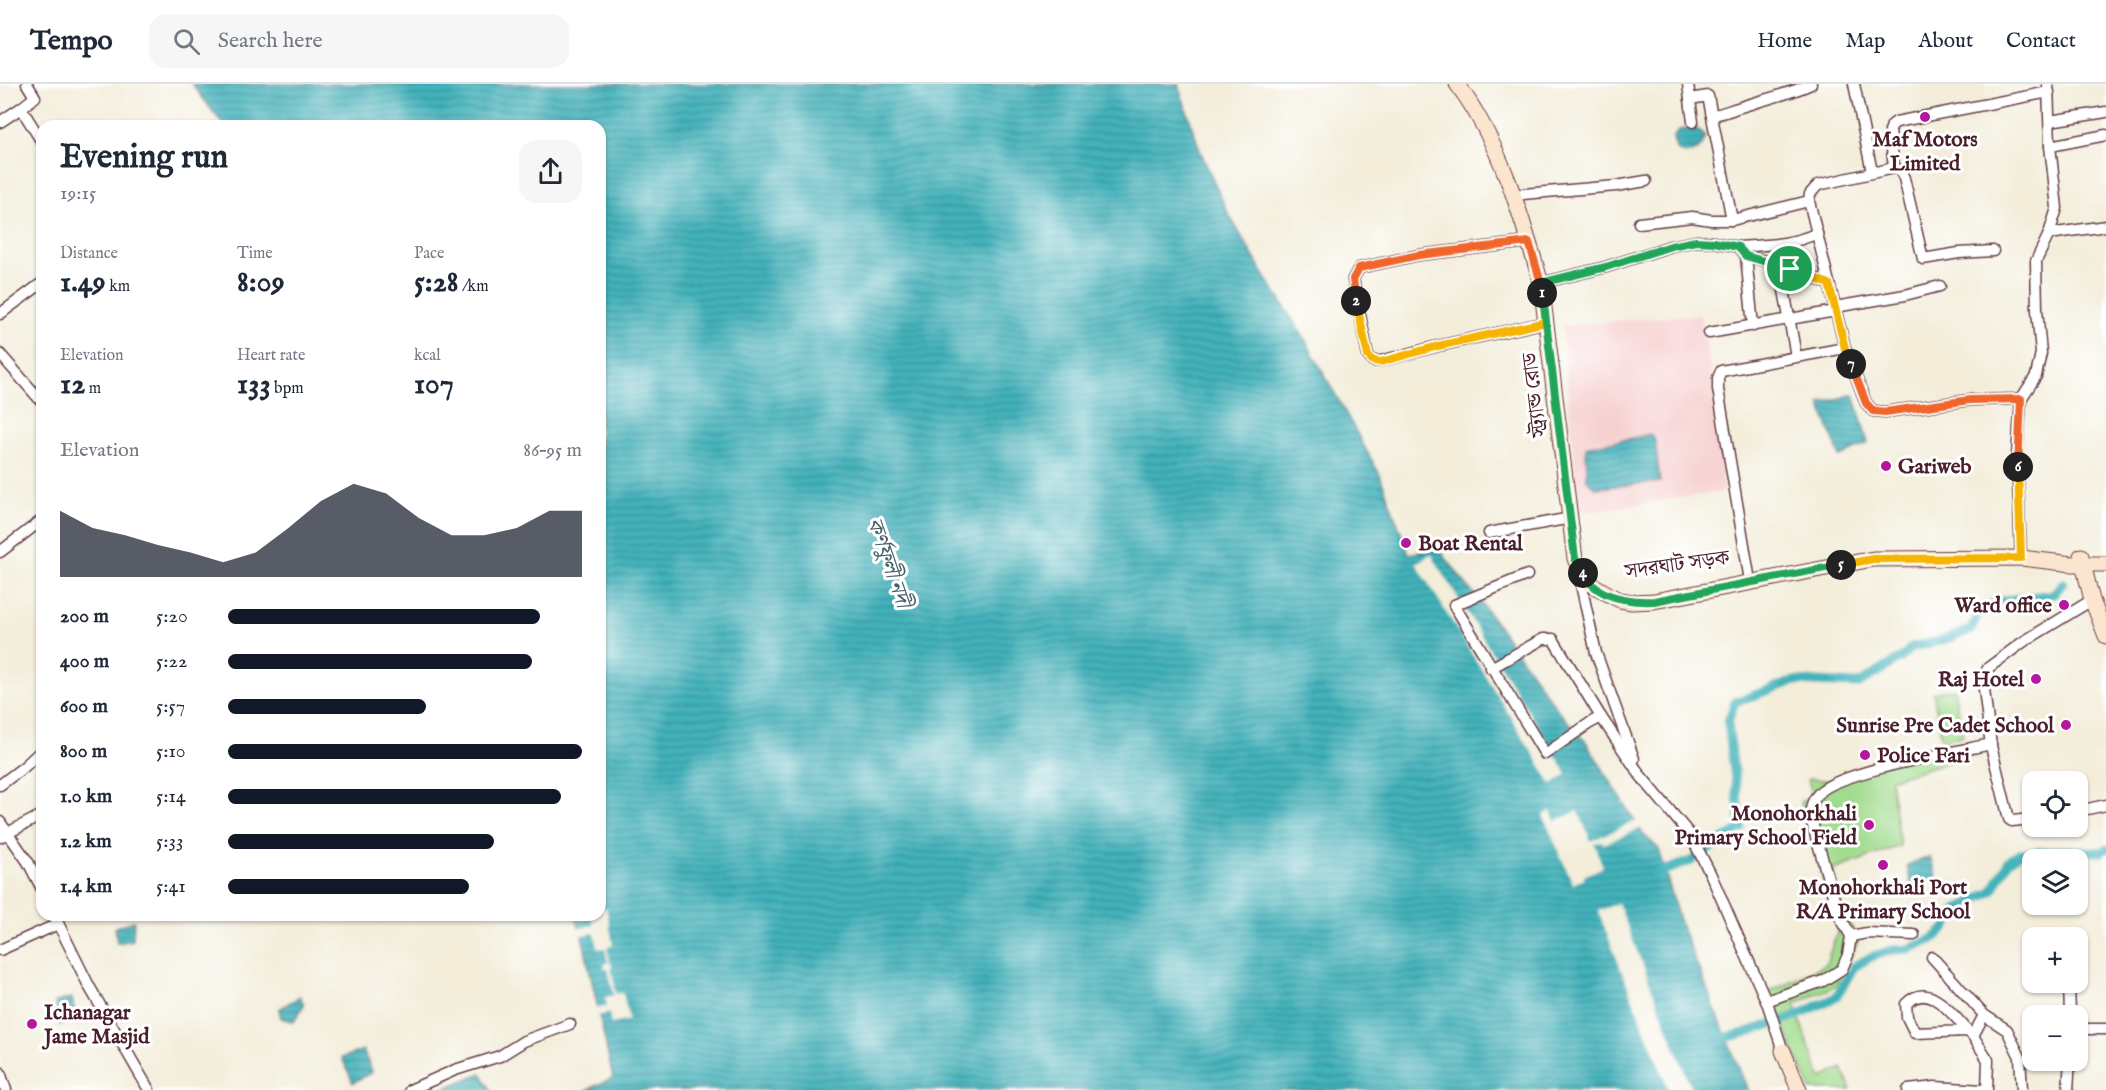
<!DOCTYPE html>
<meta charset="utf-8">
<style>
:root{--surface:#fff;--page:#f6f6f7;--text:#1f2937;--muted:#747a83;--line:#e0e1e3;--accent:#111827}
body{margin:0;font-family:"IM FELL English","Noto Serif Bengali",serif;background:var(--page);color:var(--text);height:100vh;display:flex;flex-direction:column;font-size:22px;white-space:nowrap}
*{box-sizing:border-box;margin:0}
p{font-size:20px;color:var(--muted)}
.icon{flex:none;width:33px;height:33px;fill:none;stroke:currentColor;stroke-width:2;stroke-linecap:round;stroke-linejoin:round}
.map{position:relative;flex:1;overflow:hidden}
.drawer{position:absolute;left:36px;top:36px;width:570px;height:801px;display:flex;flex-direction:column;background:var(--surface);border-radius:18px;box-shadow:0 2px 4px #0004}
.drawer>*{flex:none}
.tools{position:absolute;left:2022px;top:687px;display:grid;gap:12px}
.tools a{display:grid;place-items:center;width:66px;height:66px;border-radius:12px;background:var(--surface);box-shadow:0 2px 4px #0004;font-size:30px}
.pin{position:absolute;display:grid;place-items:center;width:51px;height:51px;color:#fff;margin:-26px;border:3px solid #fff;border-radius:50%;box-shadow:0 2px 6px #0007}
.km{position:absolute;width:30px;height:30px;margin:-15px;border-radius:50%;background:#222;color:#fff;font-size:16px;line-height:30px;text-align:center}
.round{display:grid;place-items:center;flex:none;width:63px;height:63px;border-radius:18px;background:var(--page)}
.headline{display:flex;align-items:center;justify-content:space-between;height:102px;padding:0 24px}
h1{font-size:33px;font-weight:800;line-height:45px}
.metrics{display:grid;grid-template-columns:repeat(3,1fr);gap:9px;height:102px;padding:6px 24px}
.metrics div{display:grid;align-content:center}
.metrics b{font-size:30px;font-weight:800}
.metrics small{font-size:16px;font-weight:400}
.metrics p{font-size:16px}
.chart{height:168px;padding:12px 24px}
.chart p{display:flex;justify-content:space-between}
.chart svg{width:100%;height:108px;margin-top:6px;fill:var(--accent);opacity:.7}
ul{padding:0 24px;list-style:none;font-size:20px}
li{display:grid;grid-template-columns:96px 72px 1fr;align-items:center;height:45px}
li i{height:15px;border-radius:8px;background:var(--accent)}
header{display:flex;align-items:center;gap:36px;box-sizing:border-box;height:84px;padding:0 30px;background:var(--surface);border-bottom:2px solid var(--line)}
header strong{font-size:28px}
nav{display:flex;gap:33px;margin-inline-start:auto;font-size:21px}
.search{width:420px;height:54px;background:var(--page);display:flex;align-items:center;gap:15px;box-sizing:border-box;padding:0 21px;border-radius:18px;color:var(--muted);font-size:22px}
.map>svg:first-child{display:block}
.built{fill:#f7d0d0}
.park{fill:#a1dc8e;stroke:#767e5c;stroke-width:1.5}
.water{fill:url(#water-rules);stroke:#466873;stroke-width:1.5}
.pier{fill:#f3edda}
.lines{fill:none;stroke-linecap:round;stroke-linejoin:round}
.canal{stroke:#42b2bb;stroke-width:9}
.street-casing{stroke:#633e45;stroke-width:13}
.secondary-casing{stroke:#633e45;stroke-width:17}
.street{stroke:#fff;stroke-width:10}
.secondary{stroke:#fce5cf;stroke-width:15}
.split-1-casing{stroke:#fff;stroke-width:12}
.split-2-casing{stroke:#fff;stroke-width:12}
.split-3-casing{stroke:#fff;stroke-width:12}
.split-4-casing{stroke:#fff;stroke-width:12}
.split-5-casing{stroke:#fff;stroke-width:12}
.split-6-casing{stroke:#fff;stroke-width:12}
.split-7-casing{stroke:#fff;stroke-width:12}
.split-8-casing{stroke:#fff;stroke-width:12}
.split-1{stroke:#22a559;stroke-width:8}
.split-2{stroke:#f5b400;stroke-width:8}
.split-3{stroke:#f0652b;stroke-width:8}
.split-4{stroke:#22a559;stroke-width:8}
.split-5{stroke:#22a559;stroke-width:8}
.split-6{stroke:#f5b400;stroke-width:8}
.split-7{stroke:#f0652b;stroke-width:8}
.split-8{stroke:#f5b400;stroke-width:8}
.poi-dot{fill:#b5179e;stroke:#fff;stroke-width:2}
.labels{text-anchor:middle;stroke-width:6;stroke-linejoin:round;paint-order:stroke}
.poi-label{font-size:21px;font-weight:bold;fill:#4a1f2b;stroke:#fff;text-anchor:start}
.street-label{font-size:21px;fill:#4a1f2b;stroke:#fff}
.water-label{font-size:22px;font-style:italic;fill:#46616c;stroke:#fff}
</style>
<header>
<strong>Tempo</strong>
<div class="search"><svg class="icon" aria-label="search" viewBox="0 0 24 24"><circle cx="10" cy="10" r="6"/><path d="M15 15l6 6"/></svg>Search here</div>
<nav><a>Home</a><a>Map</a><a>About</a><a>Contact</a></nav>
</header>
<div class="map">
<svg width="2106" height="1006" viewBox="0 0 2106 1006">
<defs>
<pattern id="water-rules" width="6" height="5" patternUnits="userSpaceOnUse" patternTransform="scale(1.5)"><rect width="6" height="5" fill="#42b2bb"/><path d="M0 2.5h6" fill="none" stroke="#399098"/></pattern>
</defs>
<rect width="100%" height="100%" fill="#fff"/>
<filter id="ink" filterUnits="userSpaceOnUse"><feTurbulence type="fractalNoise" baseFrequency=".0167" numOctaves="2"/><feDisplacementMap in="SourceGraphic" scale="12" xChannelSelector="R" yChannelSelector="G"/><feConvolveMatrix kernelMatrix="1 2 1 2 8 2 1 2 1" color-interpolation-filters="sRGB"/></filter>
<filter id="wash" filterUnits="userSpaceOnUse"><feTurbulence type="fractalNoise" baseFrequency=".008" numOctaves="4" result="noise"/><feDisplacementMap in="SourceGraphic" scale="24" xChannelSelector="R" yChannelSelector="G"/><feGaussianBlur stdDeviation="1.35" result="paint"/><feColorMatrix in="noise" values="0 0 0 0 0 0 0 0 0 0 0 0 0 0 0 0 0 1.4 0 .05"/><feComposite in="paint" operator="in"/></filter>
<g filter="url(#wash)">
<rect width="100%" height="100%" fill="#f3edda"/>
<path class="built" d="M1700 230 1709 276 1725 407 1579 429 1562 242Z"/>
<g class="park">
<path d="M1954 605 1963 652 1942 656 1933 609Z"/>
<path d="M1984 658 1986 667 1890 695 1900 762 1833 786 1845 838 1850 840 1858 857 1836 902 1795 919 1806 955 1821 995 1842 984 1851 1006H1811L1769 908 1826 880 1838 846 1800 718 1813 713 1808 695 1838 697 1867 682Z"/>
</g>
<g class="water">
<path d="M192 0H1178L1200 66 1229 131 1263 189 1303 252 1379 389 1409 470 1438 464 1491 532 1560 629 1585 656 1643 750 1659 765 1679 836 1748 1006H586L613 994 582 852 575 831H600V42H224Z"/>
<path d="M1696 44 1705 52C1702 65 1698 67 1684 70L1676 65 1673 54 1679 46Z"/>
<path d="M1854 310 1868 359 1840 373 1820 320Z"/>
<path d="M1650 350 1655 356 1660 398 1595 404 1587 396 1586 363C1608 358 1629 356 1650 350Z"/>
<path d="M1930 773 1937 793 1911 803 1907 781Z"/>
<path d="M134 837 133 856 117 859 115 843Z"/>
<path d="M300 912 304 921 294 938 281 934 279 925Z"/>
<path d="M72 914 76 936 59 941 55 918Z"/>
<path d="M363 966 372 988 353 999 342 974Z"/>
<path d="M481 989 491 1006H440Z"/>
</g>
<g class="pier">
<path d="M1431 470 1567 690 1552 700 1416 479Z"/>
<path d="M1551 727 1555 737 1578 727 1591 757 1638 736 1643 743 1604 760 1602 757 1594 760 1603 783 1584 792V795L1573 800 1543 731Z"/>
<path d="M1618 819 1692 1006H1669L1598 827Z"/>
<path d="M606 823 613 861 607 863 610 879 613 882 611 883 616 910 623 909 629 936 611 940 609 929 597 932 595 925 607 922 605 913 614 911 608 884H605L604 880 608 879 605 864 598 865 595 849 579 852 577 845 593 841 592 831H600V824Z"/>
</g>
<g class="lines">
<g class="canal">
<path d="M1655 790 1691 777 1741 744 1728 638 1735 618 1794 597 1859 600 1901 574 1912 563 1943 556 1971 546 1980 526 1997 517 2054 510 2063 499"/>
<path d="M1715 951 1728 953 1741 950 1796 932 1836 913 1854 883 1871 873 1892 866 1909 865 1933 855 1946 844 1956 826 1992 807 2009 777 2020 769 2066 766 2101 768 2106 765"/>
</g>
</g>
</g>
<g filter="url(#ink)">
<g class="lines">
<g class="street-casing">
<g id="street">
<path d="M1688 0 1693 38"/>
<path d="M1854 0 1872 88"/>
<path d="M1690 15 1708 12 1732 136"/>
<path d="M21 24 35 13 27 0"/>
<path d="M1712 31C1724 30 1732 25 1744 22 1766 15 1789 10 1811 0"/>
<path d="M2050 37 2106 28"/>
<path d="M0 38 21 24 42 58"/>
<path d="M2050 62 2106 51"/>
<path d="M1894 84 1890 47 1892 41 1896 38 2049 8"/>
<path d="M1512 111 1616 102 1646 97"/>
<path d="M1639 139 1692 133 1711 136H1732L1809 117"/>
<path d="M2049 150 2106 142"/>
<path d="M1529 158 1419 171 1359 184 1353 195 1368 272 1373 277H1381L1438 262 1547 238"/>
<path d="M1738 163C1764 161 1793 161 1817 149"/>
<path d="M1993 167 1959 169 1923 175 1904 94 1900 86 1894 84 1818 101 1810 110 1809 117 1845 264 1866 319 1873 327 1885 328 1970 316 2021 315"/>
<path d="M1746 172 1753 242"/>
<path d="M1790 185 1784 206 1796 272"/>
<path d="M1541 199 1606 183 1671 162 1696 157 1714 158 1738 163 1746 172 1777 180 1829 200"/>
<path d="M1835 223 1905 211 1940 202"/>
<path d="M0 230 42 199"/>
<path d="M1709 249 1836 227"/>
<path d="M0 270 42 318"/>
<path d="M1489 449 1571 434"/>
<path d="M0 468 42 436"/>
<path d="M2021 474 2017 372 2021 315 2036 292 2041 269 2037 226 2036 177 2049 150 2057 124 2050 62 2048 0"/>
<path d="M1578 487 1596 569 1634 675"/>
<path d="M1527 491 1454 521 1545 670 1590 639 1601 633"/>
<path d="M1750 497 1718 305V294L1721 287 1845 264"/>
<path d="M1491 584 1543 555H1553L1601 633 1640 691 1691 752 1711 791 1768 921 1783 967"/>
<path d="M0 701 25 682 42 666"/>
<path d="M2078 727 2106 721"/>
<path d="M2032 735 2012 737 2009 735 1991 662 1983 597 1988 584 2023 558 2092 516"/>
<path d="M0 738 28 778 42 805"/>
<path d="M0 753 42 731"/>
<path d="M54 831 89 902 149 1006"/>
<path d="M1851 852 1867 849 1914 851"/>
<path d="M0 866 58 840"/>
<path d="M1932 873 1984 931 2007 946 2020 973 2022 1006"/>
<path d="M2069 898 2070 932"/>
<path d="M1766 917 1823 897 1842 885 1848 871 1851 852 1838 829 1811 735C1810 726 1812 716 1819 709 1837 688 1959 667 1991 660"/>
<path d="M1984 931 1973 952 1988 976 1987 1006"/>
<path d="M2078 945H2106"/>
<path d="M1968 947 1915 949 1907 933 1906 920C1929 896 1952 930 1968 947L1973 952"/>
<path d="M0 988 6 1006"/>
<path d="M410 1006 455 986 500 972 524 957 570 940"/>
<path d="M1908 1006 1935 1003 1983 1006"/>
<path d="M2068 1006 2070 976"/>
</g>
</g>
<g class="secondary-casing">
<g id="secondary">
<path d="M1457 0C1500 58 1521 130 1541 199L1575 475 1588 498 1610 511 1620 516 1632 518 1654 517 1873 475 2021 474 2073 480H2106"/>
<path d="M2081 472 2092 516 2106 552"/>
<path d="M1783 967 1799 1006"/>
</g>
</g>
<use href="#street" class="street"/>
<use href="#secondary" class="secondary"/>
</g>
</g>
<g class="lines" filter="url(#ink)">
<g class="split-1-casing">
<path id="split-1" d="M1542 209 1541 199 1606 183 1671 162 1696 157 1714 158 1738 163 1746 172 1790 185"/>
</g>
<g class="split-2-casing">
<path id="split-2" d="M1356 217 1368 272 1373 277 1381 278 1438 262 1546 238 1542 209"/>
</g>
<g class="split-3-casing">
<path id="split-3" d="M1356 217 1353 195 1359 184 1419 171 1529 158 1541 199 1544 221"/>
</g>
<g class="split-4-casing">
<path id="split-4" d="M1544 221 1575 474 1583 489"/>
</g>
<g class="split-5-casing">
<path id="split-5" d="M1583 489C1597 514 1628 518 1654 517L1841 481"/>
</g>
<g class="split-6-casing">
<path id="split-6" d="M1841 481 1873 475 2021 474 2018 383"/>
</g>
<g class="split-7-casing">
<path id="split-7" d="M1851 280 1866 319 1873 327 1885 328 1970 316 2021 315 2018 383"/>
</g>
<g class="split-8-casing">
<path id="split-8" d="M1790 185 1829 200 1845 264 1851 280"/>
</g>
<use href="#split-1" class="split-1"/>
<use href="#split-2" class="split-2"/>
<use href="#split-3" class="split-3"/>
<use href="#split-4" class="split-4"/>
<use href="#split-5" class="split-5"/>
<use href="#split-6" class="split-6"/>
<use href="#split-7" class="split-7"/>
<use href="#split-8" class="split-8"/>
</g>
<g class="poi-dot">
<circle cx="1925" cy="33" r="6"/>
<circle cx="1886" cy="382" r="6"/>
<circle cx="1406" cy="459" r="6"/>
<circle cx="2064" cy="521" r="6"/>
<circle cx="2036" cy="595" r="6"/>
<circle cx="2066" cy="641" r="6"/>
<circle cx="1865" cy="671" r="6"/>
<circle cx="1869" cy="741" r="6"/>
<circle cx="1883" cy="781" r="6"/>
<circle cx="32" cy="940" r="6"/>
</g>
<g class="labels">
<g class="poi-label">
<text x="1925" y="62" text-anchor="middle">Maf Motors<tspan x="1925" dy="24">Limited</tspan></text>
<text x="1898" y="389">Gariweb</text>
<text x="1418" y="466">Boat Rental</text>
<text x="2052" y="528" text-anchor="end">Ward office</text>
<text x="2024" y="602" text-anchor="end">Raj Hotel</text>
<text x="2054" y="648" text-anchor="end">Sunrise Pre Cadet School</text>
<text x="1877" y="678">Police Fari</text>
<text x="1857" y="736" text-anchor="end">Monohorkhali<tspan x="1857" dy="24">Primary School Field</tspan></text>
<text x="1883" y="810" text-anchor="middle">Monohorkhali Port<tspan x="1883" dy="24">R/A Primary School</tspan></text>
<text x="44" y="935">Ichanagar<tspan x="44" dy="24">Jame Masjid</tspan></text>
</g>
<g class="street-label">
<text transform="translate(1534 311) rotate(-97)" y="7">স্ট্র্যান্ড রোড</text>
<text transform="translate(1677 480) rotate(-8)" y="7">সদরঘাট সড়ক</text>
</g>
<g class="water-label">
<text transform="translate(890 478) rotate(71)" y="8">কর্ণফুলী নদী</text>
</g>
</g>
</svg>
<div class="tools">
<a><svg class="icon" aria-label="locate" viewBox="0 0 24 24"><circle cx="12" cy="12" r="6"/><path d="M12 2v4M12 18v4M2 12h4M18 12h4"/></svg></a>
<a><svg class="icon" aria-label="layers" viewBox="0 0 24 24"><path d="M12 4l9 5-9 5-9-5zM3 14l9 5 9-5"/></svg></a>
<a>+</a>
<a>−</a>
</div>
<div class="pin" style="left:1790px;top:185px;background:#1e9e55"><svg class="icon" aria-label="arrive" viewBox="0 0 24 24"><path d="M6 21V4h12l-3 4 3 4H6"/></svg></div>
<b class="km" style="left:1542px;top:209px">1</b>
<b class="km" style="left:1356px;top:217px">2</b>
<b class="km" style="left:1583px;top:489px">4</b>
<b class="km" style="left:1841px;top:481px">5</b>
<b class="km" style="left:2018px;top:383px">6</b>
<b class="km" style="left:1851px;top:280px">7</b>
<section class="drawer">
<div class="headline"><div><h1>Evening run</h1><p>19:15</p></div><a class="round"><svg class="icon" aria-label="share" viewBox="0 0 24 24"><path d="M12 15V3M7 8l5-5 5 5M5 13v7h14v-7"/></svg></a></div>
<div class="metrics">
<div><p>Distance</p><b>1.49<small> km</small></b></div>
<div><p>Time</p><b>8:09</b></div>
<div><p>Pace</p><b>5:28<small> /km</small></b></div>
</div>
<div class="metrics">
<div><p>Elevation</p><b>12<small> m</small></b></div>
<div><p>Heart rate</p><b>133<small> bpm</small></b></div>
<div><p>kcal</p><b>107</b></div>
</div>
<div class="chart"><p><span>Elevation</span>86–95 m</p>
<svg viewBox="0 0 160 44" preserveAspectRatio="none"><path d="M0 44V17L10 24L20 27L30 31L40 34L50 38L60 34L70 24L80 13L90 6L100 10L110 20L120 27L130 27L140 24L150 17L160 17V44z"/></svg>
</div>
<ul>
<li><b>200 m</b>5:20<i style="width:88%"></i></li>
<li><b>400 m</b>5:22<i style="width:86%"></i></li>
<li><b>600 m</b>5:57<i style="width:56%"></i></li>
<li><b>800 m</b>5:10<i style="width:100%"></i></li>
<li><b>1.0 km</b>5:14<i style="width:94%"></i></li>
<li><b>1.2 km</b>5:33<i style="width:75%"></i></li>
<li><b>1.4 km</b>5:41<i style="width:68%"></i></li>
</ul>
</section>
</div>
